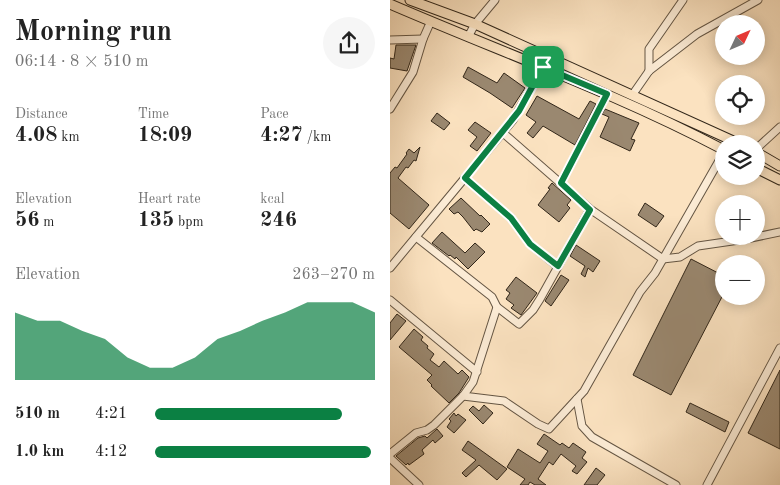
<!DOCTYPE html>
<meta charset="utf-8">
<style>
:root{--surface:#fff;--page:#f6f6f6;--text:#222;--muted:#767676;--accent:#0b8043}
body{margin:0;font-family:"Old Standard TT",serif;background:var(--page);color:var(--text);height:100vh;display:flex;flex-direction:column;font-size:19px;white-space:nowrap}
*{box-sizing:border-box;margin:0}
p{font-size:16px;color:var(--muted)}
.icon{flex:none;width:28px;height:28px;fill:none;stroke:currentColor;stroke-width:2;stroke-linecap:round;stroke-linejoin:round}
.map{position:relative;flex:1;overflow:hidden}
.side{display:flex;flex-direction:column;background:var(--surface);width:390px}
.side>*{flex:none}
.needle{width:32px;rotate:46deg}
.tools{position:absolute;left:325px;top:15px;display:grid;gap:10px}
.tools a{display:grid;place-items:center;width:50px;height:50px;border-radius:50%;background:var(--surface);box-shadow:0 2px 12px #0003;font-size:25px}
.pin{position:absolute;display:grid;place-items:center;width:42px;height:42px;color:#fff;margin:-21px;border-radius:10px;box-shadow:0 2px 8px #0006}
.round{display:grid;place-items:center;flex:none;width:52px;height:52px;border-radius:26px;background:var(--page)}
.headline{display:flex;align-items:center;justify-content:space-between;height:85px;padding:0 15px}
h1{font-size:28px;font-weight:700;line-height:38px}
.metrics{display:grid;grid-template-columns:repeat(3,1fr);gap:8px;height:85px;padding:5px 15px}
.metrics div{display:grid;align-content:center}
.metrics b{font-size:21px;font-weight:700}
.metrics small{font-size:14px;font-weight:400}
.metrics p{font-size:14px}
.chart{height:140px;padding:10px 15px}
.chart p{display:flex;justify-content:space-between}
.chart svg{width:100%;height:90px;margin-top:5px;fill:var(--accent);opacity:.7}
ul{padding:0 15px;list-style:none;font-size:16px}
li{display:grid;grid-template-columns:80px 60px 1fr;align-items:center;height:38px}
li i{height:12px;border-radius:6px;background:var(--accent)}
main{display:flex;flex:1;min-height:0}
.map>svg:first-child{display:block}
.building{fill:#9a8870;stroke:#312619}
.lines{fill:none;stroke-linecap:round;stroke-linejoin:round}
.minor-casing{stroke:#645543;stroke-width:9}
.major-casing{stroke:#312619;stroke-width:11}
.minor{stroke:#fcecd6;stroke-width:7}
.major{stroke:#fbe2c0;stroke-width:9}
.route-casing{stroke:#fff;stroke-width:10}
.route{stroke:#0b8043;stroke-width:6}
</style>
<main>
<section class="side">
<div class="headline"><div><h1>Morning run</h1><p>06:14 · 8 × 510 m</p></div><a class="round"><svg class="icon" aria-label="share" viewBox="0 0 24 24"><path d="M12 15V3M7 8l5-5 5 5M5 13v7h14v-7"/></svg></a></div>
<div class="metrics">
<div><p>Distance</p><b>4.08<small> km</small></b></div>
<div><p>Time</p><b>18:09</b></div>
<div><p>Pace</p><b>4:27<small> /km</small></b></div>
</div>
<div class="metrics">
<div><p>Elevation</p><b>56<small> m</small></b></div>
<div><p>Heart rate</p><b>135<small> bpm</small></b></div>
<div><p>kcal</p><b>246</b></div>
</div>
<div class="chart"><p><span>Elevation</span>263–270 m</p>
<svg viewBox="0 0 160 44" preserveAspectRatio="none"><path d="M0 44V11L10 15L20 15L30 20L40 24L50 33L60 38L70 38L80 33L90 24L100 20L110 15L120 11L130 6L140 6L150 6L160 11V44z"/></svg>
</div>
<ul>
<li><b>510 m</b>4:21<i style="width:85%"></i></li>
<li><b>1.0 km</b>4:12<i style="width:98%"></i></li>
</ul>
</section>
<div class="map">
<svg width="390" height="485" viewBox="0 0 390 485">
<rect width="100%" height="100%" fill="#fbe2c0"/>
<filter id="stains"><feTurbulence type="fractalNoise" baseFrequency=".004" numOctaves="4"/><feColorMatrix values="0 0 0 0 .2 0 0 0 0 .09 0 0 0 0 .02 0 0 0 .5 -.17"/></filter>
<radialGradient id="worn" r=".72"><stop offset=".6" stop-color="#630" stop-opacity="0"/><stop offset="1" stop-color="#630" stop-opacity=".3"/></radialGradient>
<g class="building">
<path d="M6 45H26L17 71 0 68V58L4 59Z"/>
<path d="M78 67 107 83 114 73 135 88 122 108 100 93 73 77Z"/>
<path d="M147 96 189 119 200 101 206 104 185 145 153 126 143 138 137 133 146 122 136 115Z"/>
<path d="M215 109 249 123 241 139 245 140 240 151 210 137 219 117 212 114Z"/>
<path d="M47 113 60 123 54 130 41 121Z"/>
<path d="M85 122 101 133 87 151 80 146 87 137 78 130Z"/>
<path d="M30 147 26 161 24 160 18 168 16 167 8 178 39 205 19 229 0 213V173L5 167 7 168 17 154 16 153 19 149 24 153Z"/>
<path d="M162 183 181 200 177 205 180 208 169 222 148 205 160 189 158 188Z"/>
<path d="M71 198 90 216 91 215 100 224 92 232 86 229 84 231 73 217 68 212 64 214 59 209Z"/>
<path d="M255 203 274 216 266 227 248 215Z"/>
<path d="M52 232 75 253 85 243 95 252 78 269 66 257 65 259 60 255 59 256 42 243Z"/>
<path d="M186 245 210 261 203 272 198 268 195 277 191 274 195 266 180 256Z"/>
<path d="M301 259 334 276V293L281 395 243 375Z"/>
<path d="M171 275 179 280 161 306 155 301Z"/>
<path d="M126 277 147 293 131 315 121 308 124 305 116 299 120 293 116 290Z"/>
<path d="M7 314 16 321 0 340V323Z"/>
<path d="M24 329 33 337 31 340 38 346 37 348 44 354 40 360 49 367 54 361 68 374 72 370 79 377 69 393 59 403 41 386 42 385 37 380 42 375 9 347Z"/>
<path d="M390 370V449L358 433Z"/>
<path d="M300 403 339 422 335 432 296 412Z"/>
<path d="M94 405 103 413 93 424 79 410 83 406 89 411Z"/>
<path d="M64 413 66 416 68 414 76 420 64 433 57 427 61 421 59 419Z"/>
<path d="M47 429 53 436 45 443 43 440 32 450 34 454 19 465 18 463 16 465 6 456 28 438 35 436 37 438Z"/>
<path d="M154 434 170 445 172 443 179 448 183 443 196 452 192 458 197 462 187 474 182 471 186 466 171 454 163 465 159 462 148 479 156 485H145L140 482 138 485H130L135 479 117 467 128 449 150 463 158 451 147 444Z"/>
<path d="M78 441 117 469 107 480 89 465 76 477 72 473 86 460 72 450Z"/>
<path d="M206 468 215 475 207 485H194Z"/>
</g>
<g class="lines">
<g class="minor-casing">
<g id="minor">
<path d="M78 37 85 24 105 0"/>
<path d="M0 40 33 39"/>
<path d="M259 71V49L293 0"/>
<path d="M243 94 259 71 307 34 368 0"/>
<path d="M0 109 23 72 33 39 41 21"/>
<path d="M112 132 200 209 273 259 290 257 308 246 356 239 390 232"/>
<path d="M366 149 390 127"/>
<path d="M75 178 121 218 140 244 167 266"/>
<path d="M171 183 217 94"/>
<path d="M26 237 102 297 107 307 129 324 143 310 150 299 200 209"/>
<path d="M0 268 123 120 153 67"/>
<path d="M0 300 87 372"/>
<path d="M73 396 114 401 148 424 159 429 194 391 250 292 265 273 334 152"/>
<path d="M187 399 192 426 202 437 286 485"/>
<path d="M0 454 26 433 37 430 44 425 73 396 83 382 107 307"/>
<path d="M0 458 29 485"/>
<path d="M317 485 390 348"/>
</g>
</g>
<g class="major-casing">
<g id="major">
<path d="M20 0 85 24 350 144"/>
<path d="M0 4C111 52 226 93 334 150"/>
<path d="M366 152 390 166"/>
<path d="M366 168 390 180"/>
</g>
</g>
<use href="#minor" class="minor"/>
<use href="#major" class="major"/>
</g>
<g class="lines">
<g class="route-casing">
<path id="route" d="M153 67 217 94 171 183 200 210 168 266 140 244 121 218 75 178 129 111Z"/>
</g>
<use href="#route" class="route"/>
</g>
<rect width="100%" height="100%" filter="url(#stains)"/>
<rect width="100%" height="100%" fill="url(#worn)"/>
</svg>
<div class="tools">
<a><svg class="needle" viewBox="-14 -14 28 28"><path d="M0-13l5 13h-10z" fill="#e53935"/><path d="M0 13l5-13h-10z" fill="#767676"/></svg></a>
<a><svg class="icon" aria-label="locate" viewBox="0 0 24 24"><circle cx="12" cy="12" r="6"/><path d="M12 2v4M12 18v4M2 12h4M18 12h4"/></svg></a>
<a><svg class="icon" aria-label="layers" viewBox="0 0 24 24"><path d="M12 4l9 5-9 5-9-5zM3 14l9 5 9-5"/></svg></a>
<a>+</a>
<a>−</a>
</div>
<div class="pin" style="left:153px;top:67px;background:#1e9e55"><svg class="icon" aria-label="arrive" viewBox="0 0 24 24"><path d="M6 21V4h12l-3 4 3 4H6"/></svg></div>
</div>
</main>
